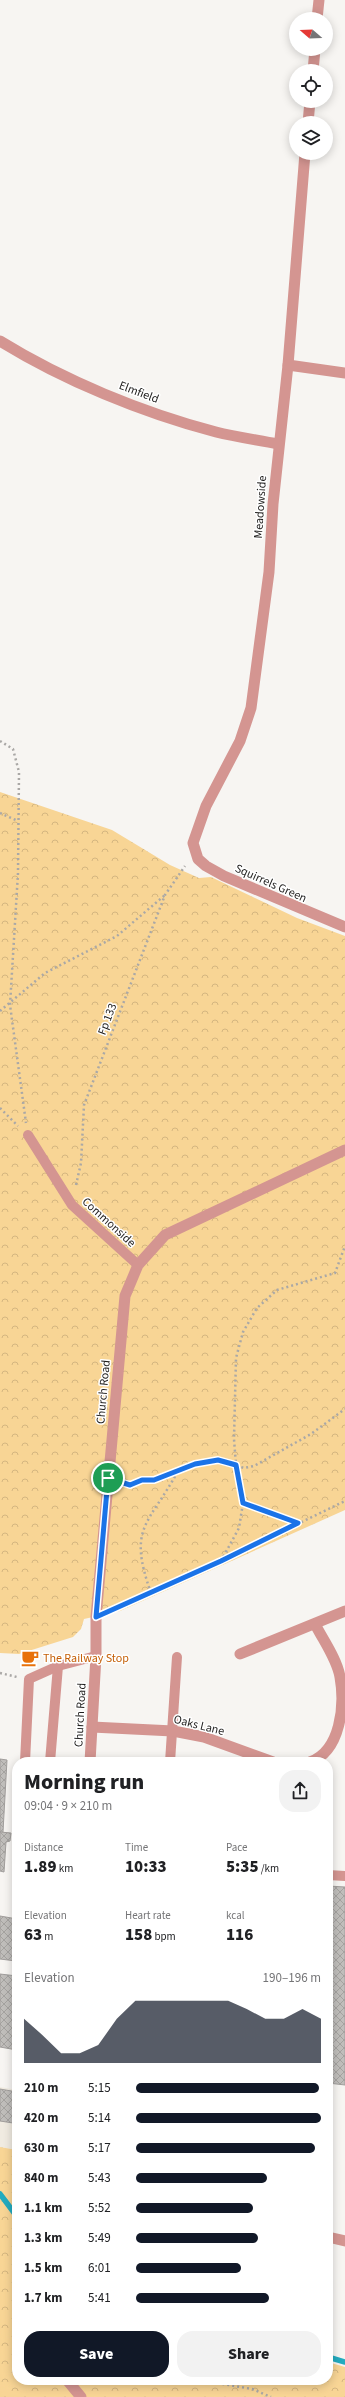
<!DOCTYPE html>
<meta charset="utf-8">
<style>
:root{--surface:#fff;--page:#f2f2f2;--text:#202124;--muted:#757577;--accent:#111827}
body{margin:0;font-family:"Source Sans 3",sans-serif;background:var(--page);color:var(--text);height:100vh;display:flex;flex-direction:column;font-size:15px;white-space:nowrap}
*{box-sizing:border-box;margin:0}
p{font-size:13px;color:var(--muted)}
.icon{flex:none;width:22px;height:22px;fill:none;stroke:currentColor;stroke-width:2;stroke-linecap:round;stroke-linejoin:round}
.map{position:relative;flex:1;overflow:hidden}
.sheet{position:absolute;left:12px;top:1757px;width:321px;height:628px;display:flex;flex-direction:column;background:var(--surface);border-radius:16px;box-shadow:0 2px 10px #0003}
.sheet>*{flex:none}
.needle{width:26px;rotate:289deg}
.tools{position:absolute;left:289px;top:12px;display:grid;gap:8px}
.tools a{display:grid;place-items:center;width:44px;height:44px;border-radius:50%;background:var(--surface);box-shadow:0 2px 10px #0003;font-size:20px}
.pin{position:absolute;display:grid;place-items:center;width:34px;height:34px;color:#fff;margin:-17px;border:2px solid #fff;border-radius:50%;box-shadow:0 1px 4px #0007}
.round{display:grid;place-items:center;flex:none;width:42px;height:42px;border-radius:16px;background:var(--page)}
.overview{display:flex;align-items:center;justify-content:space-between;height:68px;padding:0 12px}
h1{font-size:22px;font-weight:800;line-height:30px}
.stats{display:grid;grid-template-columns:repeat(3,1fr);gap:6px;height:68px;padding:4px 12px}
.stats div{display:grid;align-content:center}
.stats b{font-size:17px;font-weight:800}
.stats small{font-size:11px;font-weight:400}
.stats p{font-size:11px}
.chart{height:112px;padding:8px 12px}
.chart p{display:flex;justify-content:space-between}
.chart svg{width:100%;height:72px;margin-top:4px;fill:var(--accent);opacity:.7}
.cta{display:flex;gap:8px;margin-top:auto;padding:8px 12px}
.cta a{flex:1;height:46px;border-radius:16px;background:var(--accent);color:#fff;font-size:16px;font-weight:800;line-height:46px;text-align:center}
.cta a+a{background:var(--page);color:var(--text)}
ul{padding:0 12px;list-style:none;font-size:13px}
li{display:grid;grid-template-columns:64px 48px 1fr;align-items:center;height:30px}
li i{height:10px;border-radius:5px;background:var(--accent)}
.map>svg:first-child{display:block}
.built{fill:#f0ebe1}
.forest{fill:url(#forest-crowns)}
.lines{fill:none;stroke-linecap:round;stroke-linejoin:round}
.stream{stroke:#23abbf;stroke-width:5.5}
.building{fill:url(#building-cross-hatch);stroke:#a19e9c}
.path{stroke:#aaa8a6;stroke-width:2.5;stroke-dasharray:2 3;stroke-linecap:butt}
.service{stroke:#d49591;stroke-width:10}
.minor{stroke:#d49591;stroke-width:11}
.tertiary{stroke:#d49591;stroke-width:11}
.route-casing{stroke:#fff;stroke-width:8}
.route{stroke:#1a73e8;stroke-width:5}
.labels{text-anchor:middle;stroke-width:3;stroke-linejoin:round;paint-order:stroke}
.street-label{font-size:12px;fill:#1e1d1c;stroke:#fff}
.food-label{font-size:12px;fill:#c56008;stroke:#fff;text-anchor:start}
</style>
<div class="map">
<svg width="345" height="2397" viewBox="0 0 345 2397">
<defs>
<pattern id="forest-crowns" width="20" height="18" patternUnits="userSpaceOnUse"><rect width="20" height="18" fill="#f8d595"/><path d="M2 6a3 3 0 1 1 6 0M12 15a3 3 0 1 1 6 0" fill="none" stroke="#d4b680"/></pattern>
<pattern id="building-cross-hatch" width="8" height="8" patternUnits="userSpaceOnUse"><rect width="8" height="8" fill="#c0bebb"/><path d="M0 0l8 8M0 8l8-8" fill="none" stroke="#a5a3a0"/></pattern>
</defs>
<rect width="100%" height="100%" fill="#f7f5f2"/>
<path class="built" d="M0 2087 17 2090V2150L0 2147Z"/>
<g class="forest">
<path d="M0 792 112 830 170 865 199 878 211 877 297 918 345 936V1510L120 1611 84 1619 81 1629 73 1637 19 1654 0 1653Z"/>
<path d="M0 2147 17 2150 15 2226 17 2227V2380H328V2362L345 2367V2397H0Z"/>
</g>
<g class="lines">
<g class="stream">
<path d="M0 2194 15 2214"/>
<path d="M328 2357 345 2362"/>
</g>
</g>
<g class="building">
<path d="M0 1759 7 1760 3 1832H0Z"/>
<path d="M0 1832 11 1833 10 1841 6 1842 4 1872 0 1871Z"/>
<path d="M16 1866 17 1867V1878L13 1876Z"/>
<path d="M328 1886 345 1887V2085L328 2083Z"/>
<path d="M0 1916 17 1919 16 1961 0 1959Z"/>
<path d="M0 1974 17 1976V2050L0 2047Z"/>
<path d="M0 2089 17 2092 13 2123 0 2121Z"/>
</g>
<g class="lines">
<g class="path">
<path d="M0 741 13 749 19 772 18 873 10 1005 26 1123"/>
<path d="M0 813 18 821"/>
<path d="M0 1011 45 973 117 936 165 895"/>
<path d="M0 1108 18 1126"/>
<path d="M76 1185 81 1163 84 1105 165 895 185 866"/>
<path d="M122 1483 130 1485 142 1480H154L195 1464 218 1460 244 1468 254 1466 311 1434 345 1409"/>
<path d="M243 1503 298 1523"/>
<path d="M221 1561 239 1528 243 1503 236 1465 234 1439 236 1358 243 1332 257 1308 277 1290 335 1273 345 1246"/>
<path d="M151 1593C127 1526 149 1525 178 1471"/>
<path d="M111 1611 221 1561 345 1501"/>
<path d="M0 1673 17 1677"/>
<path d="M219 2380 223 2384 252 2389 271 2397"/>
</g>
<g class="service">
<path d="M28 1135 72 1205 138 1265"/>
<path d="M25 1762 29 1679 58 1666 96 1656"/>
<path d="M50 1762 58 1666"/>
<path d="M170 1762 177 1657"/>
<path d="M328 1875 345 1876"/>
</g>
<g class="minor">
<path d="M317 19 319 0"/>
<path d="M313 71 315 49"/>
<path d="M308 123 310 101"/>
<path d="M305 153 288 365 273 504 269 572 251 708 240 741 206 806 193 843 198 859 206 866 224 876 345 927"/>
<path d="M0 341C63 380 143 413 216 432 236 437 258 440 278 444"/>
<path d="M288 365 345 373"/>
<path d="M240 1654 345 1611"/>
<path d="M92 1727 173 1731 204 1737 273 1762"/>
<path d="M310 1762C341 1751 345 1705 340 1677 337 1659 323 1640 315 1624"/>
<path d="M328 2237 345 2241"/>
</g>
<g class="tertiary">
<path d="M90 1762 96 1656V1617L125 1296 138 1265 165 1235 345 1150"/>
<path d="M67 2380 81 2397"/>
</g>
</g>
<g class="lines">
<g class="route-casing">
<path id="route" d="M218 1460 236 1465 243 1503 298 1523 221 1561 96 1617 108 1478 130 1485 142 1480H154L195 1464Z"/>
</g>
<use href="#route" class="route"/>
</g>
<defs>
<g id="cafe-bare" transform="scale(1.38)"><path d="M-5.5-4.5H6V0H3Q3 3.5 0 3.5H-2.5Q-5.5 3.5-5.5 0ZM3-3.2v2h1.7v-2ZM-6 4.5H4V6H-6Z" fill="#e8710a" stroke="#fff" stroke-width="2.5" paint-order="stroke"/></g>
</defs>
<g fill-rule="evenodd">
<use href="#cafe-bare" x="30" y="1658"/>
</g>
<g class="labels">
<g class="street-label">
<text transform="translate(139 392) rotate(21)" y="4">Elmfield</text>
<text transform="translate(260 507) rotate(-86)" y="4">Meadowside</text>
<text transform="translate(271 883) rotate(24)" y="4">Squirrels Green</text>
<text transform="translate(107 1019) rotate(-69)" y="4">Fp 133</text>
<text transform="translate(109 1222) rotate(42)" y="4">Commonside</text>
<text transform="translate(103 1392) rotate(-85)" y="4">Church Road</text>
<text transform="translate(80 1715) rotate(-87)" y="4">Church Road</text>
<text transform="translate(199 1725) rotate(14)" y="4">Oaks Lane</text>
</g>
<g class="food-label">
<text x="43" y="1662">The Railway Stop</text>
</g>
</g>
</svg>
<div class="tools">
<a><svg class="needle" viewBox="-14 -14 28 28"><path d="M0-13l5 13h-10z" fill="#e53935"/><path d="M0 13l5-13h-10z" fill="#757577"/></svg></a>
<a><svg class="icon" aria-label="locate" viewBox="0 0 24 24"><circle cx="12" cy="12" r="6"/><path d="M12 2v4M12 18v4M2 12h4M18 12h4"/></svg></a>
<a><svg class="icon" aria-label="layers" viewBox="0 0 24 24"><path d="M12 4l9 5-9 5-9-5zM3 14l9 5 9-5"/></svg></a>
</div>
<div class="pin" style="left:108px;top:1478px;background:#1e9e55"><svg class="icon" aria-label="arrive" viewBox="0 0 24 24"><path d="M6 21V4h12l-3 4 3 4H6"/></svg></div>
<section class="sheet">
<div class="overview"><div><h1>Morning run</h1><p>09:04 · 9 × 210 m</p></div><a class="round"><svg class="icon" aria-label="share" viewBox="0 0 24 24"><path d="M12 15V3M7 8l5-5 5 5M5 13v7h14v-7"/></svg></a></div>
<div class="stats">
<div><p>Distance</p><b>1.89<small> km</small></b></div>
<div><p>Time</p><b>10:33</b></div>
<div><p>Pace</p><b>5:35<small> /km</small></b></div>
</div>
<div class="stats">
<div><p>Elevation</p><b>63<small> m</small></b></div>
<div><p>Heart rate</p><b>158<small> bpm</small></b></div>
<div><p>kcal</p><b>116</b></div>
</div>
<div class="chart"><p><span>Elevation</span>190–196 m</p>
<svg viewBox="0 0 160 44" preserveAspectRatio="none"><path d="M0 44V17L10 27L20 38L30 38L40 33L50 17L60 6L70 6L80 6L90 6L100 6L110 6L120 11L130 17L140 17L150 11L160 17V44z"/></svg>
</div>
<ul>
<li><b>210 m</b>5:15<i style="width:99%"></i></li>
<li><b>420 m</b>5:14<i style="width:100%"></i></li>
<li><b>630 m</b>5:17<i style="width:97%"></i></li>
<li><b>840 m</b>5:43<i style="width:71%"></i></li>
<li><b>1.1 km</b>5:52<i style="width:63%"></i></li>
<li><b>1.3 km</b>5:49<i style="width:66%"></i></li>
<li><b>1.5 km</b>6:01<i style="width:57%"></i></li>
<li><b>1.7 km</b>5:41<i style="width:72%"></i></li>
</ul>
<div class="cta"><a>Save</a><a>Share</a></div>
</section>
</div>
